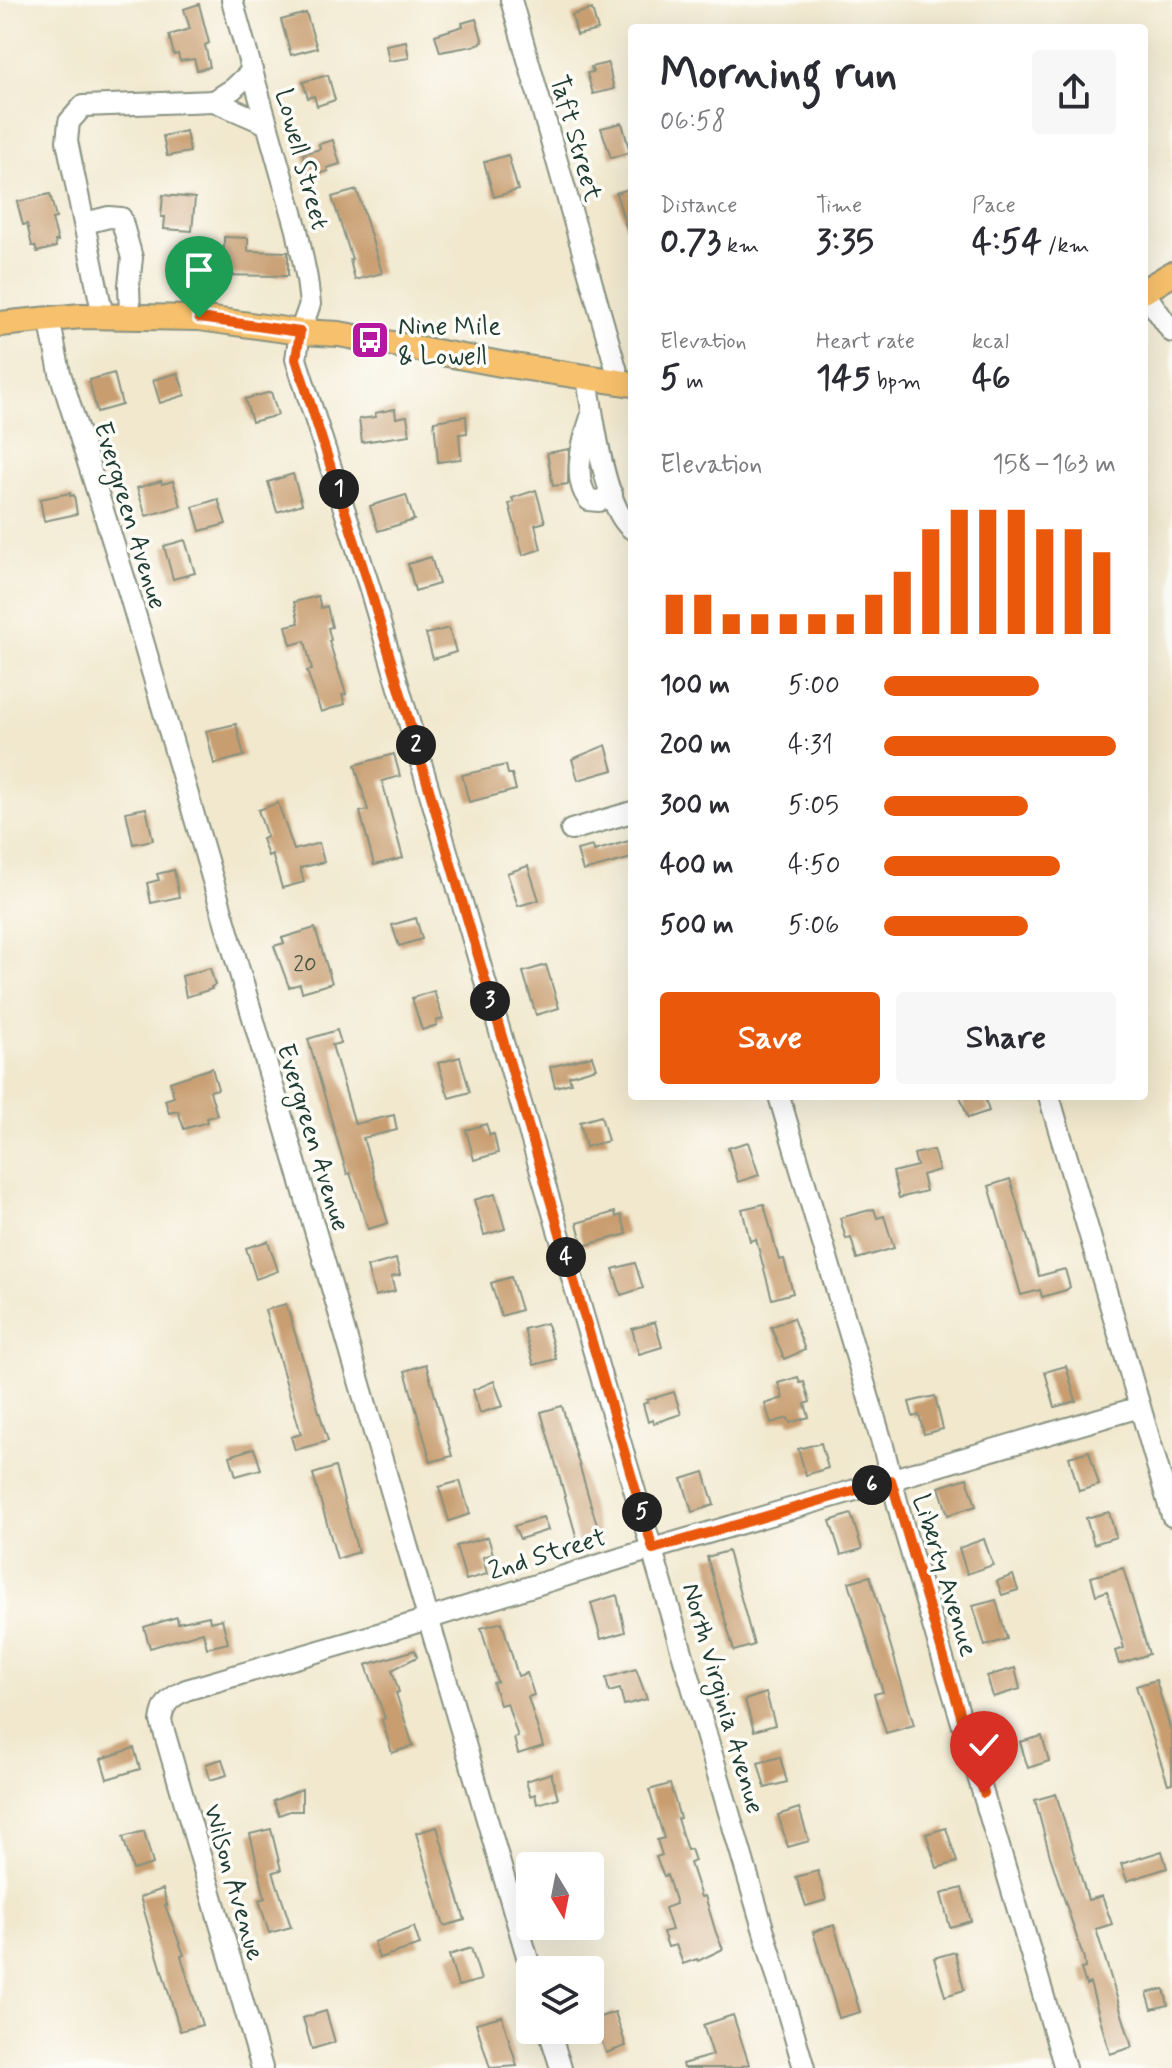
<!DOCTYPE html>
<meta charset="utf-8">
<style>
:root{--surface:#fff;--page:#f7f7f7;--text:#2b2b33;--muted:#7c7c81;--accent:#ea580c}
body{margin:0;font-family:Mynerve,sans-serif;background:var(--page);color:var(--text);height:100vh;display:flex;flex-direction:column;font-size:30px;white-space:nowrap}
*{box-sizing:border-box;margin:0}
p{font-size:26px;color:var(--muted)}
.icon{flex:none;width:44px;height:44px;fill:none;stroke:currentColor;stroke-width:2;stroke-linecap:round;stroke-linejoin:round}
.map{position:relative;flex:1;overflow:hidden}
.details{position:absolute;left:628px;top:24px;width:520px;height:1076px;display:flex;flex-direction:column;background:var(--surface);border-radius:8px;box-shadow:0 8px 32px #0002}
.details>*{flex:none}
.needle{width:52px;rotate:170deg}
.tools{position:absolute;left:516px;top:1852px;display:grid;gap:16px}
.tools a{display:grid;place-items:center;width:88px;height:88px;border-radius:8px;background:var(--surface);box-shadow:0 8px 32px #0002;font-size:40px}
.pin{position:absolute;display:grid;place-items:center;width:68px;height:68px;color:#fff;margin:-82px -34px;border-radius:50% 50% 50% 0;rotate:-45deg;box-shadow:0 0 8px #0007}
.pin .icon{rotate:45deg}
.km{position:absolute;width:40px;height:40px;margin:-20px;border-radius:50%;background:#222;color:#fff;font-size:22px;line-height:40px;text-align:center}
.round{display:grid;place-items:center;flex:none;width:84px;height:84px;border-radius:8px;background:var(--page)}
.headline{display:flex;align-items:center;justify-content:space-between;height:136px;padding:0 32px}
h1{font-size:44px;font-weight:800;line-height:60px}
.figures{display:grid;grid-template-columns:repeat(3,1fr);gap:12px;height:136px;padding:8px 32px}
.figures div{display:grid;align-content:center}
.figures b{font-size:34px;font-weight:800}
.figures small{font-size:22px;font-weight:400}
.figures p{font-size:22px}
.chart{height:224px;padding:16px 32px}
.chart p{display:flex;justify-content:space-between}
.chart svg{width:100%;height:144px;margin-top:8px;stroke:var(--accent);stroke-width:6}
.button{display:flex;gap:16px;margin-top:auto;padding:16px 32px}
.button a{flex:1;height:92px;border-radius:8px;background:var(--accent);color:#fff;font-size:32px;font-weight:800;line-height:92px;text-align:center}
.button a+a{background:var(--page);color:var(--text)}
ul{padding:0 32px;list-style:none;font-size:26px}
li{display:grid;grid-template-columns:128px 96px 1fr;align-items:center;height:60px}
li i{height:20px;border-radius:10px;background:var(--accent)}
.map>svg:first-child{display:block}
.building{fill:#c89d6f}
.lines{fill:none;stroke-linecap:round;stroke-linejoin:round}
.minor-casing{stroke:#889281;stroke-width:24}
.major-casing{stroke:#889281;stroke-width:28}
.minor{stroke:#fff;stroke-width:20}
.major{stroke:#f7c06c;stroke-width:24}
.route-casing{stroke:#fff;stroke-width:16}
.route{stroke:#ea580c;stroke-width:10}
.labels{text-anchor:middle;stroke-width:7;stroke-linejoin:round;paint-order:stroke}
.number-label{font-size:22px;fill:#495543}
.street-label{font-size:26px;fill:#1f3d34;stroke:#fdfcf7}
.poi-label{font-size:26px;fill:#1f3d34;stroke:#fdfcf7;text-anchor:start}
</style>
<div class="map">
<svg width="1172" height="2068" viewBox="0 0 1172 2068">
<rect width="100%" height="100%" fill="#fdfcf7"/>
<filter id="ink" filterUnits="userSpaceOnUse"><feTurbulence type="fractalNoise" baseFrequency=".0125" numOctaves="2"/><feDisplacementMap in="SourceGraphic" scale="16" xChannelSelector="R" yChannelSelector="G"/><feConvolveMatrix kernelMatrix="1 2 1 2 8 2 1 2 1" color-interpolation-filters="sRGB"/></filter>
<filter id="wash" filterUnits="userSpaceOnUse"><feTurbulence type="fractalNoise" baseFrequency=".006" numOctaves="4" result="noise"/><feDisplacementMap in="SourceGraphic" scale="32" xChannelSelector="R" yChannelSelector="G"/><feGaussianBlur stdDeviation="1.8" result="paint"/><feColorMatrix in="noise" values="0 0 0 0 0 0 0 0 0 0 0 0 0 0 0 0 0 1.4 0 .05"/><feComposite in="paint" operator="in"/></filter>
<g filter="url(#wash)">
<rect width="100%" height="100%" fill="#f1e8ce"/>
<g id="blocks">
<g class="building">
<path d="M199 4 209 43 205 45 210 67 197 70 194 59 180 61 178 54 174 55 169 35 190 29 184 9Z"/>
<path d="M592 9 598 30 577 35 572 15Z"/>
<path d="M306 13 317 48 291 55 281 20Z"/>
<path d="M476 19 483 42 473 46 440 52 435 35 463 26 462 23Z"/>
<path d="M406 41 409 58 389 61 386 45Z"/>
<path d="M608 63 614 89 593 94 587 73 593 72 591 67Z"/>
<path d="M328 75 335 100 317 106 314 96 308 98 303 82Z"/>
<path d="M622 123 630 152 611 158 601 128Z"/>
<path d="M186 131 190 152 167 156 163 136Z"/>
<path d="M333 140 340 164 327 168 328 171 310 177 303 154 320 149 319 144Z"/>
<path d="M508 155 518 190 494 197 484 162Z"/>
<path d="M632 188V232L628 233 616 193Z"/>
<path d="M357 190 382 273 355 280 350 260 352 259 332 197Z"/>
<path d="M50 194 56 218 52 219 58 241H55L56 247 37 252 35 246H32L27 224 23 225 17 202Z"/>
<path d="M163 195 195 198 192 231 164 229 165 217H161Z"/>
<path d="M224 237 248 238V251L288 252V276L216 275V254H224Z"/>
<path d="M114 373 122 405 97 412 89 380Z"/>
<path d="M178 373 185 395 160 403 153 380Z"/>
<path d="M271 392 278 415 252 422 245 399Z"/>
<path d="M395 409 396 418 407 416 410 435 362 442 359 419 376 417 375 413Z"/>
<path d="M466 416 467 433 459 434 461 459 438 462 434 421Z"/>
<path d="M569 449 568 484 553 486 547 453Z"/>
<path d="M293 474 302 504 277 512 268 482Z"/>
<path d="M161 481 162 484 173 481 181 506 146 516 137 488Z"/>
<path d="M536 490 545 522 535 525 541 549 523 555 509 504 514 502 512 498Z"/>
<path d="M70 493V496L74 495 77 514 44 521 40 499Z"/>
<path d="M406 495 414 520 378 531 370 506Z"/>
<path d="M218 499 226 524 200 531 193 507Z"/>
<path d="M185 540 195 573 173 579 164 546Z"/>
<path d="M431 557 439 584 415 591 408 564Z"/>
<path d="M318 596 321 608 327 606 332 627 328 628 331 640 329 641 346 694 342 695 345 704 321 712 307 671 312 670 305 641 291 645 286 626 299 623 294 602Z"/>
<path d="M449 628 456 652 433 659 426 634Z"/>
<path d="M236 724 244 756 214 764 206 731Z"/>
<path d="M606 745 613 770 578 780 572 759Z"/>
<path d="M394 754 400 776 382 781 403 858 374 865 360 812 368 810 355 765Z"/>
<path d="M506 765 508 774H512L516 790 469 802 462 775Z"/>
<path d="M278 803 294 850 319 843 324 862 300 868 304 882 282 888 272 854 268 856 262 839 267 837 258 810Z"/>
<path d="M146 808 153 840 133 844 126 812Z"/>
<path d="M632 840V858L583 871 577 850 593 846 594 851Z"/>
<path d="M528 866 539 900 518 906 507 873Z"/>
<path d="M174 870 179 897 151 903 147 883 159 880 157 874Z"/>
<path d="M416 918 422 939 399 946 392 925Z"/>
<path d="M315 928 332 983 302 992 300 984 289 987 274 946 284 943 282 938Z"/>
<path d="M546 965 559 1008 536 1015 523 972Z"/>
<path d="M210 968 215 985 211 987 212 989 186 997 182 976Z"/>
<path d="M434 991 443 1019 436 1021 437 1025 422 1030 412 998Z"/>
<path d="M337 1030 341 1043 332 1045 355 1124 394 1115 397 1130 363 1138 388 1223 368 1229 350 1173 347 1174 308 1039Z"/>
<path d="M592 1056 596 1068 569 1076 571 1083 555 1087 550 1067Z"/>
<path d="M460 1057 470 1092 449 1098 438 1063Z"/>
<path d="M212 1068 218 1089 210 1091 217 1115 206 1118 207 1122 184 1129 178 1111 169 1113 165 1100 174 1097 170 1082Z"/>
<path d="M960 1096H984L989 1111 968 1118Z"/>
<path d="M601 1116 608 1141 586 1147 580 1122Z"/>
<path d="M486 1124 490 1135 494 1134 498 1153 474 1160 466 1130Z"/>
<path d="M748 1142 759 1175 738 1182 728 1148Z"/>
<path d="M933 1150 939 1170 922 1175 926 1191 899 1198 893 1172 917 1166 914 1154Z"/>
<path d="M1010 1179 1039 1276 1065 1269 1070 1287 1066 1290 1042 1297 1040 1290 1021 1295 989 1186Z"/>
<path d="M495 1194 505 1229 484 1235 474 1200Z"/>
<path d="M764 1204 779 1260 784 1259 793 1293 772 1299 756 1239 750 1241 742 1209Z"/>
<path d="M874 1209 877 1218 884 1216 894 1248 857 1259 851 1238 846 1239 840 1218Z"/>
<path d="M615 1212 616 1217 621 1215 627 1234 583 1246 577 1223Z"/>
<path d="M268 1241 278 1271 256 1279 246 1248Z"/>
<path d="M396 1259 400 1275 391 1277 395 1291 375 1296 367 1267Z"/>
<path d="M635 1263 643 1288 621 1295 613 1269Z"/>
<path d="M511 1277 521 1310 501 1316 491 1283Z"/>
<path d="M286 1304 328 1441 295 1450 291 1437 301 1434 265 1310Z"/>
<path d="M793 1318 805 1350 784 1359 771 1327Z"/>
<path d="M655 1322 662 1347 639 1354 632 1329Z"/>
<path d="M547 1323 556 1359 534 1365 524 1329Z"/>
<path d="M426 1364 452 1456 431 1462 405 1371Z"/>
<path d="M1066 1366 1076 1401 1055 1407 1045 1372Z"/>
<path d="M798 1377 800 1383 804 1382 810 1402 805 1404 809 1417 790 1423 788 1418 771 1423 765 1404 783 1398 778 1383Z"/>
<path d="M494 1381 503 1406 480 1413 473 1390Z"/>
<path d="M674 1392 681 1414 654 1423 653 1420 648 1422 643 1404 648 1402 647 1400Z"/>
<path d="M935 1396 943 1429 924 1434 919 1415 913 1417 909 1402Z"/>
<path d="M562 1406 601 1539 579 1546 541 1412Z"/>
<path d="M821 1443 828 1468 806 1475 798 1449Z"/>
<path d="M254 1448 261 1469 236 1476 230 1456Z"/>
<path d="M1089 1451 1099 1485 1079 1491 1069 1457Z"/>
<path d="M335 1467 358 1552 337 1559 313 1474Z"/>
<path d="M704 1472 714 1505 692 1512 682 1479Z"/>
<path d="M967 1478 976 1506 948 1515 939 1487Z"/>
<path d="M460 1481 470 1514 449 1521 439 1487Z"/>
<path d="M1109 1512 1116 1537 1094 1544 1086 1518Z"/>
<path d="M851 1514 862 1549 841 1555 830 1521Z"/>
<path d="M543 1517 548 1530 520 1539 514 1526Z"/>
<path d="M488 1537 493 1554 483 1557 487 1574 466 1580 456 1546Z"/>
<path d="M984 1539 993 1565 967 1574 959 1548Z"/>
<path d="M728 1551 754 1645 734 1651 707 1557Z"/>
<path d="M1123 1568 1149 1654 1119 1664 1115 1651 1124 1648 1107 1591 1096 1595 1091 1577Z"/>
<path d="M1013 1575 1018 1590 1002 1595 997 1581Z"/>
<path d="M870 1576 914 1725 886 1733 874 1694 883 1692 849 1582Z"/>
<path d="M617 1595 625 1632 601 1639 591 1603Z"/>
<path d="M996 1600 1007 1639 985 1646 973 1606Z"/>
<path d="M209 1616 210 1622 222 1619 228 1643 207 1648 203 1632 150 1648 144 1627 177 1617 178 1623Z"/>
<path d="M502 1622 518 1676 527 1673 534 1695 528 1697 543 1746 518 1754 514 1738 518 1737 507 1703 500 1705 493 1683 497 1682 481 1628Z"/>
<path d="M415 1650 417 1657 392 1670 399 1692 396 1693 413 1746 392 1753 382 1720 385 1718 366 1665Z"/>
<path d="M1015 1668 1020 1689 993 1697 987 1676Z"/>
<path d="M636 1669 647 1699 624 1705 620 1689 609 1692 606 1678Z"/>
<path d="M1156 1680 1172 1735V1783L1168 1784 1136 1686Z"/>
<path d="M766 1693 775 1725 754 1731 745 1700Z"/>
<path d="M1042 1736 1049 1761 1028 1768 1020 1742Z"/>
<path d="M134 1748 140 1769 107 1779 101 1759Z"/>
<path d="M780 1757 787 1782 765 1788 758 1763Z"/>
<path d="M222 1759 227 1775 210 1780 206 1764Z"/>
<path d="M551 1773 558 1798 537 1804 535 1794 530 1796 526 1781Z"/>
<path d="M670 1784 680 1818 677 1819 687 1850 691 1849 695 1861 690 1863 701 1897 705 1896 716 1933 723 1949 698 1961 697 1959 683 1964 676 1945 668 1947 663 1932 672 1930 665 1908 676 1904 667 1875 664 1876 661 1870 656 1857 662 1855 657 1840 664 1838 649 1790Z"/>
<path d="M302 1789V1811H290L279 1815 273 1801Z"/>
<path d="M1056 1794 1088 1900 1102 1896 1112 1924 1096 1929 1132 2047 1110 2054 1090 1983 1086 1985 1081 1969 1085 1968 1084 1959 1050 1856 1035 1800Z"/>
<path d="M799 1808 809 1841 788 1847 778 1815Z"/>
<path d="M437 1827 465 1920 444 1926 416 1833Z"/>
<path d="M946 1828 957 1862 937 1868 926 1834Z"/>
<path d="M271 1829 281 1870 273 1872 291 1927 269 1933 259 1900 265 1898 250 1834Z"/>
<path d="M144 1831 153 1864 133 1870 123 1837Z"/>
<path d="M1162 1851 1167 1868 1127 1881 1121 1864Z"/>
<path d="M818 1871 826 1900 806 1906 796 1877Z"/>
<path d="M962 1888 971 1921 950 1927 941 1894Z"/>
<path d="M163 1889 167 1905H165L184 1955 181 1956 202 2025 180 2031 140 1897Z"/>
<path d="M834 1925 860 2012 839 2018 813 1932Z"/>
<path d="M414 1927 420 1945 379 1958 374 1942Z"/>
<path d="M471 1948 481 1980 458 1986 449 1955Z"/>
<path d="M955 1952 964 1990 945 1996 934 1958Z"/>
<path d="M1164 1989 1168 2005 1152 2009 1147 1993Z"/>
<path d="M326 2011 335 2042 312 2049 303 2018Z"/>
<path d="M615 2012 626 2046 606 2053 594 2019Z"/>
<path d="M733 2015 749 2064 736 2068H683L682 2064 713 2055 703 2025Z"/>
<path d="M502 2016 517 2066 490 2068 476 2023Z"/>
</g>
</g>
</g>
<g filter="url(#ink)">
<use href="#blocks" fill-opacity="0" stroke="#889281" stroke-width="2"/>
<g class="lines">
<g class="minor-casing">
<g id="minor">
<path d="M232 0 297 230 307 279 310 304 300 332 296 359 370 589 804 2068"/>
<path d="M511 0 620 382"/>
<path d="M252 71 233 89 214 101 267 124"/>
<path d="M85 223 109 217 121 218 132 258 129 285 130 315"/>
<path d="M1144 292 1172 332"/>
<path d="M103 316 67 141 69 122 83 106 214 101"/>
<path d="M49 318 60 373 129 593 531 1970"/>
<path d="M587 377C592 411 604 509 632 529"/>
<path d="M591 417C583 441 571 478 589 500L599 501 612 494"/>
<path d="M571 830 632 812"/>
<path d="M779 1096 883 1446 903 1525 1065 2068"/>
<path d="M1049 1096 1172 1516"/>
<path d="M549 2030 561 2068"/>
<path d="M262 2068 161 1721C163 1703 171 1697 186 1690L405 1626 625 1557 1140 1407"/>
</g>
</g>
<g class="major-casing">
<g id="major">
<path d="M1144 291 1172 274"/>
<path d="M0 324 81 316 199 318 300 332 339 334 501 364 632 384"/>
</g>
</g>
<use href="#minor" class="minor"/>
<use href="#major" class="major"/>
</g>
</g>
<g class="lines" filter="url(#ink)">
<g class="route-casing">
<path id="route" d="M199 318 300 332 296 359 370 589 653 1549 891 1480 984 1793"/>
</g>
<use href="#route" class="route"/>
</g>
<defs>
<g id="bus-square" transform="scale(2)"><rect x="-9" y="-9" width="18" height="18" rx="4" fill="#b5179e" stroke="#fdfcf7"/><path d="M-5-6H5V4H4V6H2V4H-2V6H-4V4H-5ZM-3.5-4V0h7V-4ZM-3.5 1.2v1.5H-2V1.2ZM2 1.2v1.5H3.5V1.2Z" fill="#fff"/></g>
</defs>
<g fill-rule="evenodd">
<use href="#bus-square" x="370" y="340"/>
</g>
<g class="labels">
<g class="number-label">
<text x="305" y="971">20</text>
</g>
<g class="street-label">
<text transform="translate(577 138) rotate(74)" y="9">Taft Street</text>
<text transform="translate(303 159) rotate(75)" y="9">Lowell Street</text>
<text transform="translate(131 515) rotate(73)" y="9">Evergreen Avenue</text>
<text transform="translate(314 1137) rotate(73)" y="9">Evergreen Avenue</text>
<text transform="translate(547 1553) rotate(-17)" y="9">2nd Street</text>
<text transform="translate(946 1575) rotate(73)" y="9">Liberty Avenue</text>
<text transform="translate(724 1698) rotate(74)" y="9">North Virginia Avenue</text>
<text transform="translate(235 1882) rotate(74)" y="9">Wilson Avenue</text>
</g>
<g class="poi-label">
<text x="398" y="334">Nine Mile<tspan x="398" dy="30">&amp; Lowell</tspan></text>
</g>
</g>
</svg>
<div class="tools">
<a><svg class="needle" viewBox="-14 -14 28 28"><path d="M0-13l5 13h-10z" fill="#e53935"/><path d="M0 13l5-13h-10z" fill="#7c7c81"/></svg></a>
<a><svg class="icon" aria-label="layers" viewBox="0 0 24 24"><path d="M12 4l9 5-9 5-9-5zM3 14l9 5 9-5"/></svg></a>
</div>
<div class="pin" style="left:199px;top:318px;background:#1e9e55"><svg class="icon" aria-label="arrive" viewBox="0 0 24 24"><path d="M6 21V4h12l-3 4 3 4H6"/></svg></div>
<div class="pin" style="left:984px;top:1793px;background:#d93025"><svg class="icon" aria-label="check" viewBox="0 0 24 24"><path d="M5 12l5 5 9-10"/></svg></div>
<b class="km" style="left:339px;top:489px">1</b>
<b class="km" style="left:416px;top:745px">2</b>
<b class="km" style="left:490px;top:1001px">3</b>
<b class="km" style="left:566px;top:1257px">4</b>
<b class="km" style="left:642px;top:1512px">5</b>
<b class="km" style="left:872px;top:1485px">6</b>
<section class="details">
<div class="headline"><div><h1>Morning run</h1><p>06:58</p></div><a class="round"><svg class="icon" aria-label="share" viewBox="0 0 24 24"><path d="M12 15V3M7 8l5-5 5 5M5 13v7h14v-7"/></svg></a></div>
<div class="figures">
<div><p>Distance</p><b>0.73<small> km</small></b></div>
<div><p>Time</p><b>3:35</b></div>
<div><p>Pace</p><b>4:54<small> /km</small></b></div>
</div>
<div class="figures">
<div><p>Elevation</p><b>5<small> m</small></b></div>
<div><p>Heart rate</p><b>145<small> bpm</small></b></div>
<div><p>kcal</p><b>46</b></div>
</div>
<div class="chart"><p><span>Elevation</span>158–163 m</p>
<svg viewBox="0 0 160 44" preserveAspectRatio="none"><path d="M5 44V32M15 44V32M25 44V38M35 44V38M45 44V38M55 44V38M65 44V38M75 44V32M85 44V25M95 44V12M105 44V6M115 44V6M125 44V6M135 44V12M145 44V12M155 44V19"/></svg>
</div>
<ul>
<li><b>100 m</b>5:00<i style="width:67%"></i></li>
<li><b>200 m</b>4:31<i style="width:100%"></i></li>
<li><b>300 m</b>5:05<i style="width:62%"></i></li>
<li><b>400 m</b>4:50<i style="width:76%"></i></li>
<li><b>500 m</b>5:06<i style="width:62%"></i></li>
</ul>
<div class="button"><a>Save</a><a>Share</a></div>
</section>
</div>
